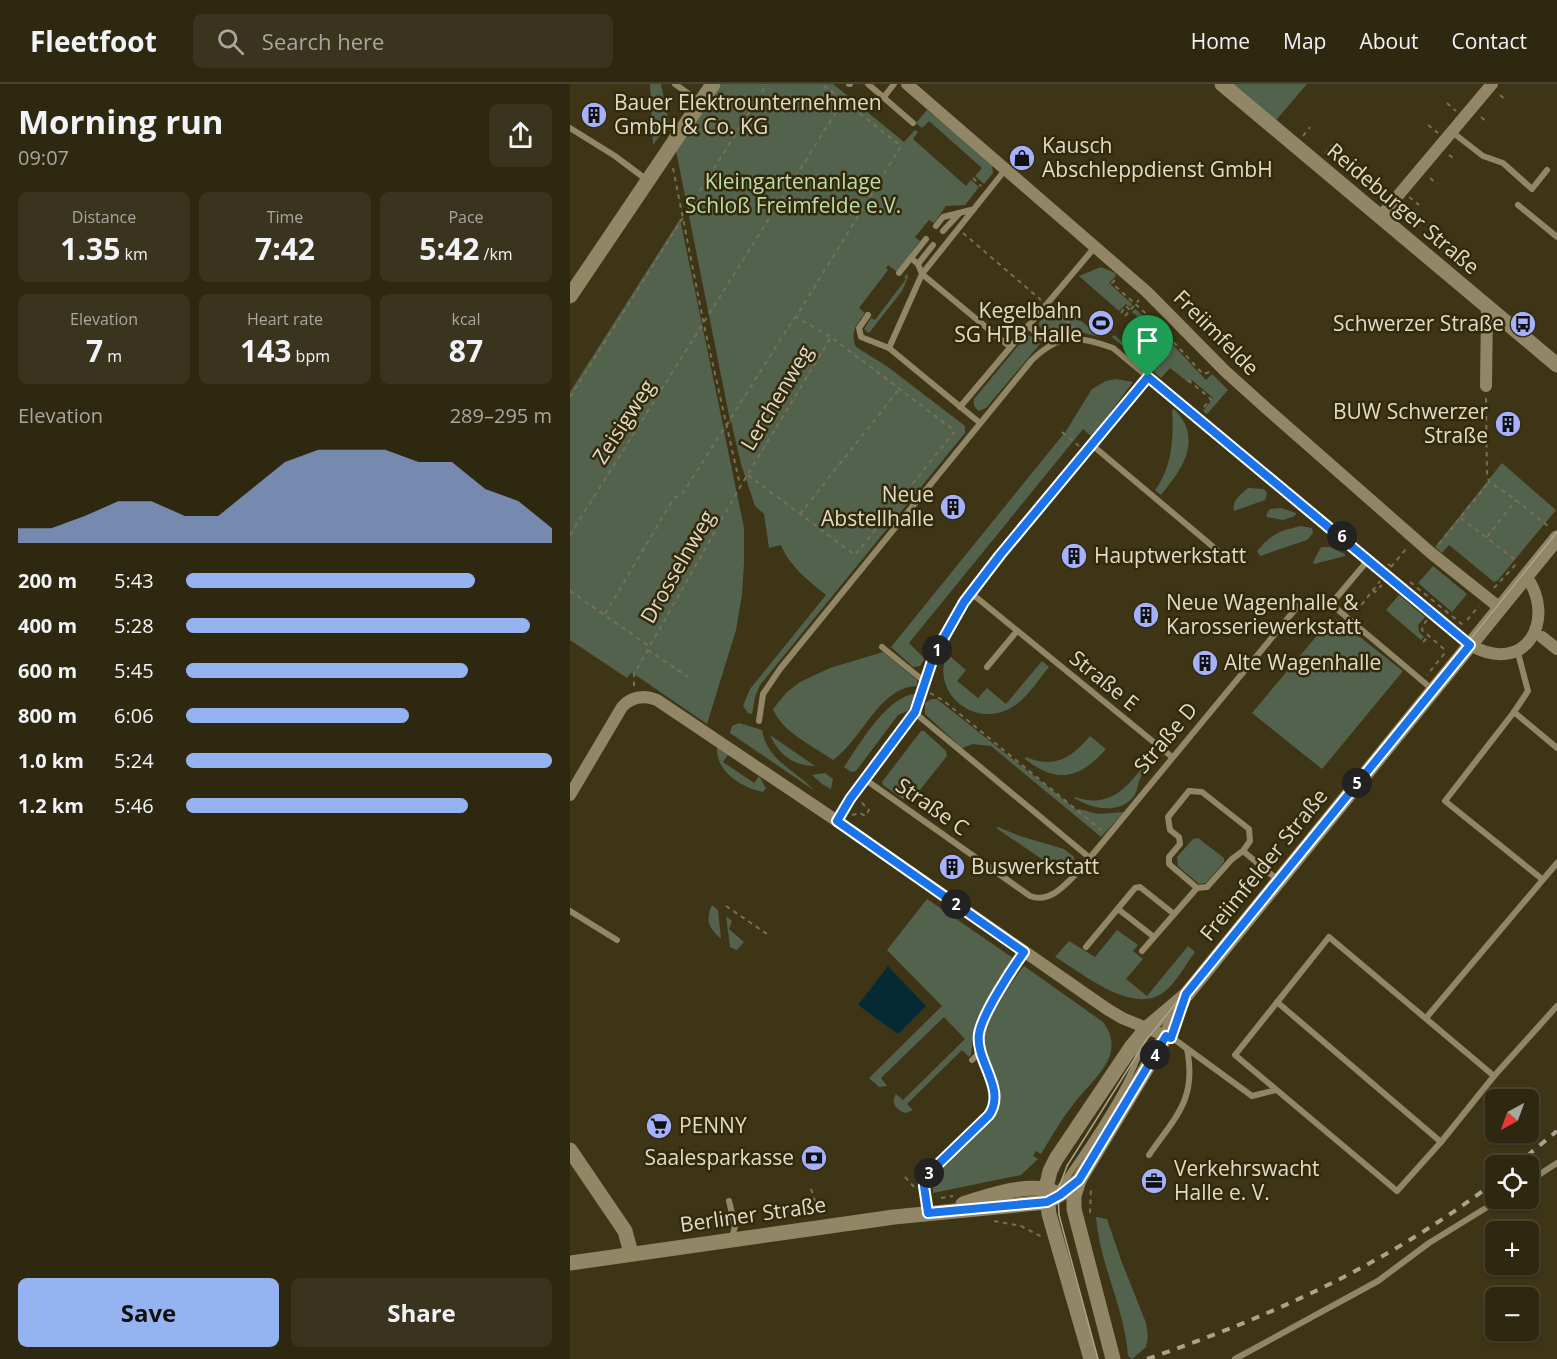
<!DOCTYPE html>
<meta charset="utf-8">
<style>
:root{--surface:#2e2810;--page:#3a341e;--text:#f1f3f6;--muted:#a7a69f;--line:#494430;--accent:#95b2f1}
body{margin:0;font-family:"Open Sans",sans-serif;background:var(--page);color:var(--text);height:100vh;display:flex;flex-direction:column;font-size:22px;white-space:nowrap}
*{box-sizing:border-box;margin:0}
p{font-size:20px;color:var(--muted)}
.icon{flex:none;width:33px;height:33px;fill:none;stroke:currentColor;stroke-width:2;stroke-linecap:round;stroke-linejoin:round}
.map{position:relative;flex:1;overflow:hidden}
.panel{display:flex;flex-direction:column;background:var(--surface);width:570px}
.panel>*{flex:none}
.needle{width:39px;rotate:221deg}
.controls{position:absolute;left:915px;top:1005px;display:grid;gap:12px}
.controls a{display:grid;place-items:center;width:54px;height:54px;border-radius:9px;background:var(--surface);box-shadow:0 2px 4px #0004,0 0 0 2px var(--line);font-size:30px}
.pin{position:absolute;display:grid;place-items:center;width:51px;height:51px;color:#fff;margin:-62px -26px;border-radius:50% 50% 50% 0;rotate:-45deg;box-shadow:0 0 6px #0007}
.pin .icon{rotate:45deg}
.km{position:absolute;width:30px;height:30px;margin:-15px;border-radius:50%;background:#222;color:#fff;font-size:16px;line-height:30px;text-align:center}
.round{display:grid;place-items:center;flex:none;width:63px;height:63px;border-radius:9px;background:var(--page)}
.head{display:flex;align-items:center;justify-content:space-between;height:102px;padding:0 18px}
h1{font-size:33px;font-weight:700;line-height:45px}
.metrics{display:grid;grid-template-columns:repeat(3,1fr);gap:9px;height:102px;padding:6px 18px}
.metrics div{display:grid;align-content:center;border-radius:9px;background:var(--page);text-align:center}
.metrics b{font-size:30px;font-weight:700}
.metrics small{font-size:16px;font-weight:400}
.metrics p{font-size:16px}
.chart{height:168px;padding:12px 18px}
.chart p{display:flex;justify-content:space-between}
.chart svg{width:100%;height:108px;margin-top:6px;fill:var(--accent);opacity:.7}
.button{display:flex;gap:12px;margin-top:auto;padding:12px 18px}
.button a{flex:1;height:69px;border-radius:9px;background:var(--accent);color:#111;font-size:24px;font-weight:700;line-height:69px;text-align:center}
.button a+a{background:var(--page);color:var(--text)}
ul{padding:0 18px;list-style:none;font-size:20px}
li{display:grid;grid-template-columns:96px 72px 1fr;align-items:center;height:45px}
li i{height:15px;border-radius:8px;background:var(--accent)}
header{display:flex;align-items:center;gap:36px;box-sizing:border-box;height:84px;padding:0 30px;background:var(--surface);border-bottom:2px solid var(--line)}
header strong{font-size:28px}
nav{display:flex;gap:33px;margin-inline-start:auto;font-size:21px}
.search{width:420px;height:54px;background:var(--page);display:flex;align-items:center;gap:15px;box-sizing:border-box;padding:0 21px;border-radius:9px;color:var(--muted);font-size:22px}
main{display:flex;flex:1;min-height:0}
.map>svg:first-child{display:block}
.green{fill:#53624c}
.water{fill:#052a33}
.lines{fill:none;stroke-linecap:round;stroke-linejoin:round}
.path{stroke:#787056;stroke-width:2;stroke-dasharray:4.5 4.5;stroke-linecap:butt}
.lane{stroke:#918766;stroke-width:6}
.street{stroke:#918766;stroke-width:12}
.secondary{stroke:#918766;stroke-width:15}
.tram{stroke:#aaa48e;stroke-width:1.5}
.rail{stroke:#aaa48e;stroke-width:4;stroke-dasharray:8 8;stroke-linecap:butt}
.route-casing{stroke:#fff;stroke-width:12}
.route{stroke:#1a73e8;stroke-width:8}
.labels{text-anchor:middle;stroke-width:5;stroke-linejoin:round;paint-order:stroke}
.poi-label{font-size:21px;fill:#e0dbc9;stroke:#332a0b;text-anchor:start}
.park-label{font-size:21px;fill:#bddcac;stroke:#332a0b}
.street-label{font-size:21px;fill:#e0dbc9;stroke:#332a0b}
</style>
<header>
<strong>Fleetfoot</strong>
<div class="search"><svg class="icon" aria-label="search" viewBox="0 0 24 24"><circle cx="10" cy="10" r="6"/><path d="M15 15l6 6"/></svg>Search here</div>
<nav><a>Home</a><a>Map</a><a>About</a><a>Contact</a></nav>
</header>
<main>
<section class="panel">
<div class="head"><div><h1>Morning run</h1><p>09:07</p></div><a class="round"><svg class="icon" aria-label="share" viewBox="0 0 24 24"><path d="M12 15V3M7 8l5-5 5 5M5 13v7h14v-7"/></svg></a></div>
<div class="metrics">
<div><p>Distance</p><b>1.35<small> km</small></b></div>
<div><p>Time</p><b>7:42</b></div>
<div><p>Pace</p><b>5:42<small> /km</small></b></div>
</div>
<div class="metrics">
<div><p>Elevation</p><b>7<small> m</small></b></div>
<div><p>Heart rate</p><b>143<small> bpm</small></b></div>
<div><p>kcal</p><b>87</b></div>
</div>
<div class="chart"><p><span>Elevation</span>289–295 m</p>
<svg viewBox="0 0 160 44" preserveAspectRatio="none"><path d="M0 44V38L10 38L20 33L30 27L40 27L50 33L60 33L70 22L80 11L90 6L100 6L110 6L120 11L130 11L140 22L150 27L160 38V44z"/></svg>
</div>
<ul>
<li><b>200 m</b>5:43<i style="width:79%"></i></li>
<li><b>400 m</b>5:28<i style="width:94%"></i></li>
<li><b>600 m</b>5:45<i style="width:77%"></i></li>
<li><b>800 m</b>6:06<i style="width:61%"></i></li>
<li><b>1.0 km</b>5:24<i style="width:100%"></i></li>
<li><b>1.2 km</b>5:46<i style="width:77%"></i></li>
</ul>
<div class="button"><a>Save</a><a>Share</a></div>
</section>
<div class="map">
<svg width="987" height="1275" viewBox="0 0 987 1275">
<rect width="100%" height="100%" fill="#3e3516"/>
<g class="green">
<path d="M80 0H91L99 39 83 61Z"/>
<path d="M151 0H263L334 58 345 46 348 48 343 55 396 102 401 96 409 103 395 121 376 122 364 139 359 136 345 153 350 157 327 188 318 181 316 184 318 186 289 224 295 229C286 241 280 248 286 263L318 283 395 342V349L190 601 185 613 182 630 178 629 173 622 180 605 256 511C239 497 219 482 211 461L199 464 194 430 185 422 171 380 161 337 154 347 174 444V479L172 511 166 546 137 640 64 590 61 589 57 594 0 556V308L110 135 154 346 160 336 106 67Z"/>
<path d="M653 0H737L702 41Z"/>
<path d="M357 26 422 80 423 89 414 100 405 92 412 84 359 37 352 44 346 39Z"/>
<path d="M531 183 545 189 546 192 539 199 562 220 560 223 556 220 549 227 509 192Z"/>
<path d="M337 190 338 193 332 207 299 249 294 245 301 234 305 236 336 195 334 193Z"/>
<path d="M488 217 530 253 506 247 476 251 468 240Z"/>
<path d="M565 225 583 240 636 296 642 290 658 306 637 330 633 327 643 314 622 296 619 299 600 284 591 294 542 253 544 251 574 276 593 254 562 228Z"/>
<path d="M457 251 463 253 470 260 416 324 409 327C404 323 403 321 404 315Z"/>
<path d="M546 295 563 298 522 353 513 345 339 559 353 573 354 576 350 582 343 583 321 563 496 347 522 305 536 297Z"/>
<path d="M604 325C634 355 612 386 591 411L585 406C602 385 604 352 602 326Z"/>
<path d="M932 379 986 426 928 496 924 498 879 461 872 469 865 463Z"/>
<path d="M678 404 694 405 697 409 695 416 664 427C662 416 670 411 678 404Z"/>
<path d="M711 424 726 429 725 432 713 436 697 433 696 431 700 425Z"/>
<path d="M731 442 742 444 743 449 737 456 690 472 687 467C701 450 709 447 731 442Z"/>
<path d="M751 463H760L775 470V472L744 480 743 478Z"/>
<path d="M863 482 897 510 882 528 848 499Z"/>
<path d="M829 511 855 533 848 541 849 548 854 553 851 556 816 526Z"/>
<path d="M767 535 833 587 752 685 682 629 755 542 759 545Z"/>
<path d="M313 568 347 596V602C309 603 292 656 263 676 243 662 212 648 203 625L217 608 230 598 260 584Z"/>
<path d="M377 570 396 586 387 597 408 614 417 604 436 620 472 577 479 583C467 597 455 618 437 626 401 642 361 608 377 570Z"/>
<path d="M345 610 338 627 328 631 286 687 281 688 274 683C289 661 317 612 345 610Z"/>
<path d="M361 615H367L507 726 509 725 528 730 554 728 531 753 421 662 403 660 392 664 355 630V619Z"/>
<path d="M169 639 192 646C197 677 226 686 245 707L160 649 162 642Z"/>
<path d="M351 647H354L376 667 377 672 345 712 333 715 313 701 312 698Z"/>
<path d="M200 651 245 682C224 682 209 671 200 651Z"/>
<path d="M520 652 536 665C510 694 488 701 455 675L456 673C485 685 501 674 520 652Z"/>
<path d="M147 663 158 671 153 678 184 699 189 692 196 704 193 708C172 704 145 687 147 663Z"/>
<path d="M585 668 588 673C582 679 573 687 570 695 567 701 568 707 564 712 550 731 521 725 504 714L505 713C546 727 562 695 585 668Z"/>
<path d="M255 689 263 695 261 705 252 700 242 691Z"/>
<path d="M428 743 450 752 494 765 504 773 505 780 489 783 479 780 426 744Z"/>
<path d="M628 754 654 774V778L636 799 629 800 608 782 607 773 623 755Z"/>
<path d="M357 815 443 874 409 933 404 947 401 971 399 973 392 966 337 1020 343 1026 336 1029C327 1027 320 1019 326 1010L333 1016 395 955 374 933 311 994 317 1002 309 1003 299 994 372 922 317 866Z"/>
<path d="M142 821 148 826 151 855C139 844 135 837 142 821Z"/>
<path d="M156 832 162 837 159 845 174 858 167 866 160 863Z"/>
<path d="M547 846 568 861 563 867 573 875 556 895 577 912 618 862 625 868C617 879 605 900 594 908 562 932 513 889 485 873L499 857 525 873Z"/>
<path d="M454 882 533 938C559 972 520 997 502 1022 490 1037 481 1054 471 1070L466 1067 463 1072 468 1075 451 1091 363 1109V1097L365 1090 422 1033C441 1007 411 980 414 952 416 936 443 895 454 882Z"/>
<path d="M526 1133 537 1135 551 1176 576 1239 578 1252 576 1263 562 1275 558 1272C555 1225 530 1181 526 1133Z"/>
</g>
<path class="water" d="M318 882 356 922 328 950 288 921Z"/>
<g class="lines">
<g class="path">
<path d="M930 11 937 17"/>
<path d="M877 19 886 27"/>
<path d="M911 33 918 39"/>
<path d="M858 41 868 49"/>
<path d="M733 52 740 43"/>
<path d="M755 70 762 61"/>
<path d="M879 71 886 76"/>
<path d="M103 84 134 241 170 401"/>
<path d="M781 92 788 83"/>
<path d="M403 94 411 102"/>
<path d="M860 94 867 100"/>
<path d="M839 113 849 121"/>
<path d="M393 149 471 216"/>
<path d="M545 196 542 199 584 237 633 290 640 288"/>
<path d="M482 225 508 247"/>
<path d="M551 229 556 222 560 226"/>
<path d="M555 232 569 216"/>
<path d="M575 281 588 265 596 272"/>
<path d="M618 296 641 315 631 326"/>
<path d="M0 313 197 0"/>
<path d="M916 314 917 390 919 398 946 416 979 443"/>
<path d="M492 348 509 362"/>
<path d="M178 391 285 471 385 347 261 253 226 233 331 62 252 0"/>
<path d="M230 430 330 304"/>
<path d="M891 434 948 478"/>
<path d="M0 451 273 17"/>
<path d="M917 453 946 416"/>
<path d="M869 460 919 398"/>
<path d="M818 480 825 485"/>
<path d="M821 483 836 465"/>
<path d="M840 498 893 541"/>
<path d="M924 504 948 478"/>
<path d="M803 506 805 508 812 501"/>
<path d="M0 507 79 562"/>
<path d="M786 528 810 497"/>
<path d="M35 530 104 414 113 409 225 233"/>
<path d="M857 536 853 541 852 546 874 565V570L857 591"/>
<path d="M897 536 909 522"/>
<path d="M853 558 859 552"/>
<path d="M78 566 118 593"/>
<path d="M64 602V590L80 562 170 403 261 253"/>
<path d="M360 609 374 617 531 746"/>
<path d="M282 731 290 729 295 732 299 726 292 719 288 720"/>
<path d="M156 822 200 852"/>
<path d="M335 1093 346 1105"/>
<path d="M241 1105 248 1126"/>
<path d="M371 1114 383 1112"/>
<path d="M520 1129 521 1105"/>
<path d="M424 1137 451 1142 472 1153"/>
</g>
<g class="lane">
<path d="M105 0 130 18"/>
<path d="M279 0H280"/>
<path d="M298 0 343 39"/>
<path d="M314 13 324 0"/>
<path d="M0 44 45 72 77 96"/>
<path d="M882 48 913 72 933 79 962 105 977 86"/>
<path d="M948 121 987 153"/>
<path d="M366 142 373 133 401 126"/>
<path d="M373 147 388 131"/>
<path d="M341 174 348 180 352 190 440 263"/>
<path d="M348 180 363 161"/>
<path d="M329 189 356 155"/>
<path d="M298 231 289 244 291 253 319 264 410 339"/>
<path d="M458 242 481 261"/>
<path d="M319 264 352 190 435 86"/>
<path d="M390 323 525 163"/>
<path d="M522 361 660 477"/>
<path d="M401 509 602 673"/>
<path d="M761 520 862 605"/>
<path d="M312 563 355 598"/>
<path d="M417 583 447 547"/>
<path d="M944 628 958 607 948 569"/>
<path d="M345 629 520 774"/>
<path d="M189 637 193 610 210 585 461 277C489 249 508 251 543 264L899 560"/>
<path d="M296 696 460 812C480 820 496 800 509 787L728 522 734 519 749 523 761 520 799 475"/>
<path d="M267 737 280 715 345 629 364 571 394 518 430 471 578 293"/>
<path d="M673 767 662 775 637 803 627 804 599 780V773L610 760 609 753 600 746 598 733 619 707 632 708 679 745 680 757 673 767 708 796"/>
<path d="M972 795 875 717 944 628 987 664"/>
<path d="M548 825 584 853"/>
<path d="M0 827 47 856"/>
<path d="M759 853 924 992 871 1058 827 1107 665 971Z"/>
<path d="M516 863 565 804 570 803 604 830"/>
<path d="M572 867 627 804"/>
<path d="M707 918 871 1058"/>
<path d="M856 934 987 779"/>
<path d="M597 952 604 955 682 1012 706 1006"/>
<path d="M402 976 411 967 409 951 414 936 454 868"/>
<path d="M924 992 987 922"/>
<path d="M579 1071C606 1032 627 1015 617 965"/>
<path d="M958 1098 987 1079"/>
<path d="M488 1106C507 1079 572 986 571 956"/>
<path d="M159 1117 165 1142 162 1154"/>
<path d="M358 1128 354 1102 359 1090 419 1031C432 1012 418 987 411 967"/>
<path d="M665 1275 808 1197 859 1159 932 1114"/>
</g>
<g class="street">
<path d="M337 0 577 208 655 287 696 324 861 469 930 524"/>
<path d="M810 133 922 0"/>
<path d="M916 302 917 225"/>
<path d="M972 553 987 565"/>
<path d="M900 561C957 593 987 534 956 492"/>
<path d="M0 711 52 623C62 612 74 611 87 616L267 737 537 925 552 934 596 952"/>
</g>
<g class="secondary">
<path d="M652 0 987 281"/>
<path d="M0 212 143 0"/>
<path d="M0 1066 55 1147 61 1169"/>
<path d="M393 1120C417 1112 460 1097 484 1108"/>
<path d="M0 1179 324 1133 477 1118 494 1108 509 1096"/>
<path d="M521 1275 479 1130 476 1104 480 1087 486 1075 562 962 577 944 616 911 987 454"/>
<path d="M543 1275 504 1125V1112L509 1096 596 952 613 916"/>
</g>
<path class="tram" d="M528 1275 489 1131 488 1106 497 1082 577 955 987 448"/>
<g class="rail">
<path d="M945 1082 987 1047"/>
<path d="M577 1275C705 1231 817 1180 926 1097"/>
</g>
</g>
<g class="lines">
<g class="route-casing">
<path id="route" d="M578 293 900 561 616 910 601 954 596 952 509 1096 490 1111 477 1118 358 1129 354 1102 358 1090 419 1031C437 1005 405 977 409 950 412 930 442 885 454 868L267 737 280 715 345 628 364 571 394 518 430 471Z"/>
</g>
<use href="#route" class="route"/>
</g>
<defs>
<g id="building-disc" transform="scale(1.35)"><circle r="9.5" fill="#a5b1fc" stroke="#332a0b"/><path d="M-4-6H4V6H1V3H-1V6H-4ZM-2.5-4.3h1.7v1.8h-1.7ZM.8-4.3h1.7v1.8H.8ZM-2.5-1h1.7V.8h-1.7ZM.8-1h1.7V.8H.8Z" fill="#111"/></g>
<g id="shop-disc" transform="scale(1.35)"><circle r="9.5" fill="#a5b1fc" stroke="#332a0b"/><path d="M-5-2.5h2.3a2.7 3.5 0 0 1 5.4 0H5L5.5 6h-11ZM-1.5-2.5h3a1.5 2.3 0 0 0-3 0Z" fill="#111"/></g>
<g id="stadium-disc" transform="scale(1.35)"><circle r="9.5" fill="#a5b1fc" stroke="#332a0b"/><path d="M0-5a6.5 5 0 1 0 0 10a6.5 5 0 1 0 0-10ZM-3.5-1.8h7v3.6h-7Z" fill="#111"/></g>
<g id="bus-disc" transform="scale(1.35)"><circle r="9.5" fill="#a5b1fc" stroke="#332a0b"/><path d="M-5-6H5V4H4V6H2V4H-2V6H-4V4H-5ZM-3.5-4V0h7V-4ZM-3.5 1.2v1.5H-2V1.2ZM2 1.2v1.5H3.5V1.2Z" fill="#111"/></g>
<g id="supermarket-disc" transform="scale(1.35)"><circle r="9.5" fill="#a5b1fc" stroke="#332a0b"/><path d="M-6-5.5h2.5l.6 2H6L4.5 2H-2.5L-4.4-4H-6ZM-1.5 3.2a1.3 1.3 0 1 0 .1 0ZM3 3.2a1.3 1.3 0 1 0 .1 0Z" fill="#111"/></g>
<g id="bank-disc" transform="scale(1.35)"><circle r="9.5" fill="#a5b1fc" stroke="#332a0b"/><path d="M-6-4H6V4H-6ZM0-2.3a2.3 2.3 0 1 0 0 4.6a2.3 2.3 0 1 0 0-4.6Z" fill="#111"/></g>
<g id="office-disc" transform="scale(1.35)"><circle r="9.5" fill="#a5b1fc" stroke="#332a0b"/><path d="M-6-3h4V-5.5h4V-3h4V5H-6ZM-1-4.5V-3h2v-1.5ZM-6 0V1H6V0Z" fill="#111"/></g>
</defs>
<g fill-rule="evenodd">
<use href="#building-disc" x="24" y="31"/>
<use href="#shop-disc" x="452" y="74"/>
<use href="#stadium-disc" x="531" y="239"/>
<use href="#bus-disc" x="953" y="240"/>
<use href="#building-disc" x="938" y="340"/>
<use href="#building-disc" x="383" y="423"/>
<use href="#building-disc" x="504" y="472"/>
<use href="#building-disc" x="576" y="531"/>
<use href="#building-disc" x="635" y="579"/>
<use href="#building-disc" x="382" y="783"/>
<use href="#supermarket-disc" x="89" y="1042"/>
<use href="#bank-disc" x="244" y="1074"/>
<use href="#office-disc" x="584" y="1097"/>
</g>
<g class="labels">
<g class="poi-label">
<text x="44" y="26">Bauer Elektrounternehmen<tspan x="44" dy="24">GmbH &amp; Co. KG</tspan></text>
<text x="472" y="69">Kausch<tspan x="472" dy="24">Abschleppdienst GmbH</tspan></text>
<text x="512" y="234" text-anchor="end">Kegelbahn<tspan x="512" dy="24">SG HTB Halle</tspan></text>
<text x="934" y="247" text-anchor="end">Schwerzer Straße</text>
<text x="918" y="335" text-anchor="end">BUW Schwerzer<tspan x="918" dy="24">Straße</tspan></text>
<text x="364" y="418" text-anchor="end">Neue<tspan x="364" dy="24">Abstellhalle</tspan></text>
<text x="524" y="479">Hauptwerkstatt</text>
<text x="596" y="526">Neue Wagenhalle &amp;<tspan x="596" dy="24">Karosseriewerkstatt</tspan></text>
<text x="654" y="586">Alte Wagenhalle</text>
<text x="401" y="790">Buswerkstatt</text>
<text x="109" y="1049">PENNY</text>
<text x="224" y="1081" text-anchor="end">Saalesparkasse</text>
<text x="604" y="1092">Verkehrswacht<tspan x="604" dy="24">Halle e. V.</tspan></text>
</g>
<g class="park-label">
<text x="223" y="105">Kleingartenanlage<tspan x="223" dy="24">Schloß Freimfelde e.V.</tspan></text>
</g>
<g class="street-label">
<text transform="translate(833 125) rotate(40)" y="7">Reideburger Straße</text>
<text transform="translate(646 249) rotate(45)" y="7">Freiimfelde</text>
<text transform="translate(207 314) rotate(-59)" y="7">Lerchenweg</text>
<text transform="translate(54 338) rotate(-57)" y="7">Zeisigweg</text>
<text transform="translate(108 483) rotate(-60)" y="7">Drosselnweg</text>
<text transform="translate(534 597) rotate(39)" y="7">Straße E</text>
<text transform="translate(596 654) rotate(-50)" y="7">Straße D</text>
<text transform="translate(362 723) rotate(35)" y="7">Straße C</text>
<text transform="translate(694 781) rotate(-51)" y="7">Freiimfelder Straße</text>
<text transform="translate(183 1131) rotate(-8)" y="7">Berliner Straße</text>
</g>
</g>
</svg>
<div class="controls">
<a><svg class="needle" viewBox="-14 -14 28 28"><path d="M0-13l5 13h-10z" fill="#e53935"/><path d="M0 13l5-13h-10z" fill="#a7a69f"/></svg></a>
<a><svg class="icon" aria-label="locate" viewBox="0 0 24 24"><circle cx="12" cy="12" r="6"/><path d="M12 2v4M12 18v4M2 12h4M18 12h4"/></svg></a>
<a>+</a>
<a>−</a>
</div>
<div class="pin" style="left:578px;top:293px;background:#1e9e55"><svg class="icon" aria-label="arrive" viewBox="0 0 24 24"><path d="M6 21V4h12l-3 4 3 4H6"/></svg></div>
<b class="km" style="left:367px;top:566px">1</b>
<b class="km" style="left:386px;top:820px">2</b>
<b class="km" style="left:359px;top:1089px">3</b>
<b class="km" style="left:585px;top:971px">4</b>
<b class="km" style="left:787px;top:699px">5</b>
<b class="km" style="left:772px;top:452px">6</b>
</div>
</main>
